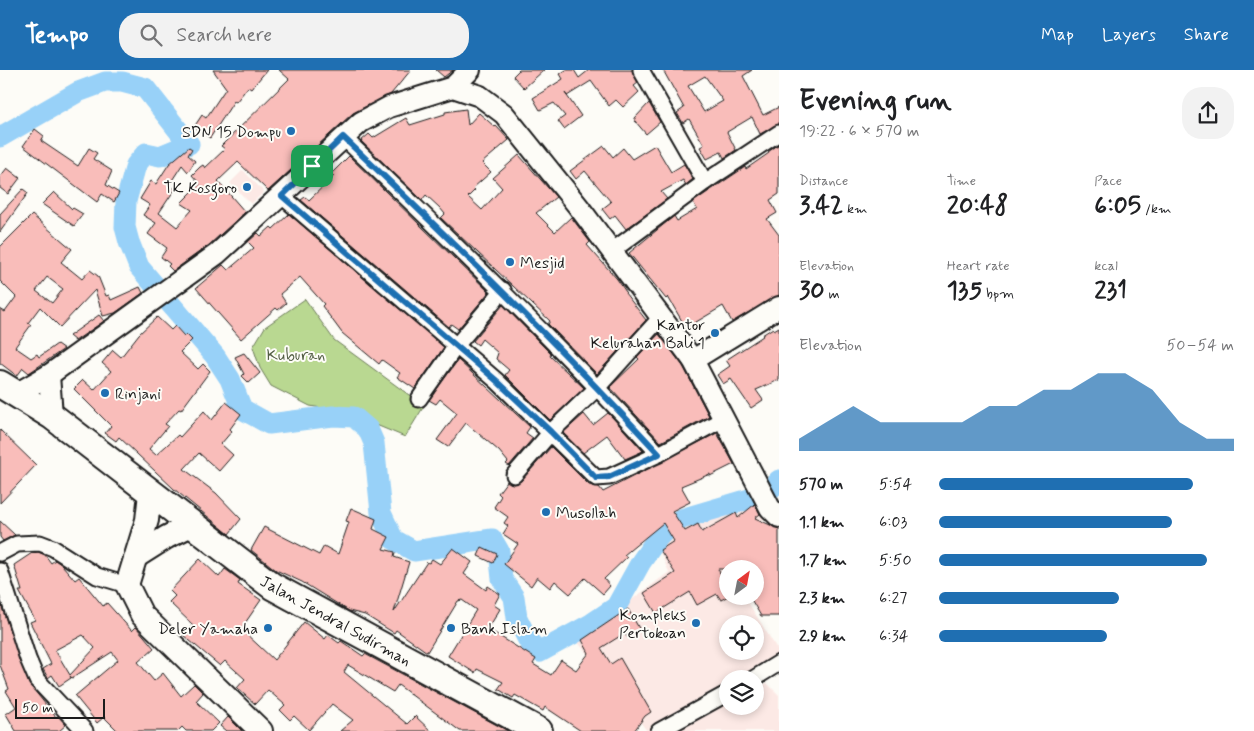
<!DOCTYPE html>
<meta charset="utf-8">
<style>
:root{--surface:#fff;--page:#f2f2f2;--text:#202124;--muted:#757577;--accent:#1f6fb2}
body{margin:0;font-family:Mynerve,sans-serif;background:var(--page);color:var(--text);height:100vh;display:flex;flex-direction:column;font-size:19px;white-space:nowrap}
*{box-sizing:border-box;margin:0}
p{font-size:16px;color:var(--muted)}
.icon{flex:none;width:28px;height:28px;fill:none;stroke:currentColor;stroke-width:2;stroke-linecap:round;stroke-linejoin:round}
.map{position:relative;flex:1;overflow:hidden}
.drawer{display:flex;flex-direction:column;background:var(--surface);width:475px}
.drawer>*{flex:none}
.needle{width:32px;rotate:32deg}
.fabs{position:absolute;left:719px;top:490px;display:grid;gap:10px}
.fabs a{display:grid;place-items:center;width:45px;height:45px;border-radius:50%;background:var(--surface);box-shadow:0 2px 8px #0003;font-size:25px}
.scale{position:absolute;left:15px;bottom:12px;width:90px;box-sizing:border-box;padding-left:5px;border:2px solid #1c1c1c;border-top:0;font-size:14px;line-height:18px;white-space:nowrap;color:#1c1c1c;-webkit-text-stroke:4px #fdfcf7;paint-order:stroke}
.pin{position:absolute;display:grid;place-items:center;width:42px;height:42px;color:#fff;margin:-21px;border-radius:10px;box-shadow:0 2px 8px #0006}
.round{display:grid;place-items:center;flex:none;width:52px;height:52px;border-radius:20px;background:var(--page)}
.summary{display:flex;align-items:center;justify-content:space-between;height:85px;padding:0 20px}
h1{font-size:28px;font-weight:700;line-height:38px}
.stats{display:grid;grid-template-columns:repeat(3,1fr);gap:8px;height:85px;padding:5px 20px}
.stats div{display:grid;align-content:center}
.stats b{font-size:25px;font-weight:700}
.stats small{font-size:14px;font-weight:400}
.stats p{font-size:14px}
.chart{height:140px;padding:10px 20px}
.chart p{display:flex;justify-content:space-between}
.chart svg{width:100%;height:90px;margin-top:5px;fill:var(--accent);opacity:.7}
ul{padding:0 20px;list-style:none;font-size:16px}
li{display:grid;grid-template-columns:80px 60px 1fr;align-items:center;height:38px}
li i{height:12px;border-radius:6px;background:var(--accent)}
header{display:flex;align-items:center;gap:30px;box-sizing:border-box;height:70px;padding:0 25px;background:var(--accent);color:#fff}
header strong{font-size:24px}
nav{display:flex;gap:28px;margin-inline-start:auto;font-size:18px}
.search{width:350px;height:45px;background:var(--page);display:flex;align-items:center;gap:12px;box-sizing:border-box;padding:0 18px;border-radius:20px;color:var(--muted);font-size:19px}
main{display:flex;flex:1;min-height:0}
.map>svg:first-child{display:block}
.built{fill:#fce9e5;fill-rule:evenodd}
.green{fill:#b9d891;stroke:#6a7a56}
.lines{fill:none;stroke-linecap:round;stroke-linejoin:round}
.river{stroke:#98d1f8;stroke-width:21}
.building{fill:#f9bdba;stroke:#1c1c1c;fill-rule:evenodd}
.street-casing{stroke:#1c1c1c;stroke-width:19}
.secondary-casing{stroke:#1c1c1c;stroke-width:24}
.primary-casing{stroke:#1c1c1c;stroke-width:26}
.highway-casing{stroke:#1c1c1c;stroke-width:30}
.street{stroke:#fdfcf7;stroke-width:15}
.secondary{stroke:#fdfcf7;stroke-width:20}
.primary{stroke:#fdfcf7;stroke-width:22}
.highway{stroke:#fdfcf7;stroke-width:26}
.route-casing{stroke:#fff;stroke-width:10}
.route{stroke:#1f6fb2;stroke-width:6}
.poi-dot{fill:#1f6fb2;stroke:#fdfcf7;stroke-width:2}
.labels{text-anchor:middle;stroke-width:4;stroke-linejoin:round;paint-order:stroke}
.poi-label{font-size:16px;fill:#1c1c1c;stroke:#fdfcf7;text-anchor:end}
.park-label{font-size:16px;fill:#535e45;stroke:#fdfcf7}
.street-label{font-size:16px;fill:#1c1c1c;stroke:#fdfcf7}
</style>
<header>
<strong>Tempo</strong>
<div class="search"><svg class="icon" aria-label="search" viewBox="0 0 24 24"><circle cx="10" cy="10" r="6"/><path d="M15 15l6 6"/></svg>Search here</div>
<nav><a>Map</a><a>Layers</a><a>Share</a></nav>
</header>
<main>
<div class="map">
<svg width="779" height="661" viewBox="0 0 779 661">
<rect width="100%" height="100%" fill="#fdfcf7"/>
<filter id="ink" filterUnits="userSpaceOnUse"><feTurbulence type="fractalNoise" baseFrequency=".02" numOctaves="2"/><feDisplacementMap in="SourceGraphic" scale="10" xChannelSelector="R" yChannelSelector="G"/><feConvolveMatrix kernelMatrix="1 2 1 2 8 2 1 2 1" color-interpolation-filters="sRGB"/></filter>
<g filter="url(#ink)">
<g class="built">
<path d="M243 100 264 122 251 134 230 113Z"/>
<path d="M757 430 768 447 712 477 727 501 728 526H744L779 582V591L747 609H728L727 619 651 661H647L577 571 669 502 659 480 664 464 680 453ZM728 554H755V581H728Z"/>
<path d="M767 613 779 625V661H673L727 633 728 636H755V619Z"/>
</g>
<path class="green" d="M305 229 334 270 424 336 405 367 345 342 310 336 271 316 260 298 253 277 265 257Z"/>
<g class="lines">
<path class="river" d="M0 67 78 22 105 12H122L145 18 189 74 160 86 146 83 136 95 126 131 125 157 129 172 139 197 215 286 230 309 242 339 269 354 333 346 354 347 368 359 374 373 381 443 393 469 414 481 492 469 499 481 502 509 514 527 517 548 529 572 540 582 591 554 616 537 641 492 659 466 681 449 766 424 779 410"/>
</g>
<g class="building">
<path d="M213 0H267L251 19 248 17 236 32 234 31 210 68 194 57 202 45 206 48 226 18Z"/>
<path d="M279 0H411L391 24 353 43 268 121 238 92 218 111 245 142 209 175 173 201 168 196 170 194 161 187 167 178 148 164 156 153 143 145 150 135 140 129 151 111 156 114 169 94 189 77 192 79 188 85 195 91 188 102 182 95 169 115 175 119 159 143 177 157 192 140 181 133 200 114 192 105 200 97 203 95 205 98 225 79 221 76 289 9Z"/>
<path d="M436 0H453L444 7Z"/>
<path d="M519 0H544L524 18 513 6Z"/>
<path d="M566 0H574L579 8 589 0H632L638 13 634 16 639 22 623 37 616 30 609 36 591 11 567 26 565 23 581 46 564 59 558 51 565 46 554 33 540 40 533 28 563 9 560 4Z"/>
<path d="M663 0H752L743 6 763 45 779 37V54L760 64 752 47 727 62 736 80 724 88 721 82 707 89 700 77 704 75 689 49 683 53 677 43 684 38ZM705 6 723 31 704 42 688 16Z"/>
<path d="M649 33 660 52 646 64 635 51V48Z"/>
<path d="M466 39 468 55 479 43 495 57 496 56 509 70 482 93 491 102 473 118 475 120 468 127 482 140 502 118 493 108 519 85 556 127 536 143 555 162 571 147 590 172 587 175 617 209 626 222 625 223 646 250 597 304 548 254 550 251 441 148 445 144 440 138 426 125 422 130 361 71 369 64 373 68 406 48 410 55 445 44V42Z"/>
<path d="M35 59 44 66 41 71 78 96 89 78 97 83 93 89 112 101 106 115 119 123 114 132 102 124 97 132 23 76Z"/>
<path d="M779 74V124L770 130 777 143 767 149 779 165V225L732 252 723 236 686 258 668 227 666 229 629 183 674 146 677 151 697 139 693 132 745 97 746 99 769 83 768 82Z"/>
<path d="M655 75 671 102 684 94 693 109 686 115 683 110 661 122 667 129 626 159 615 145 610 149 602 139 611 132 585 101 576 109 570 101 604 76 613 87 623 78 632 89Z"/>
<path d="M349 86 489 222 458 259 451 254 449 257 301 130 305 127 309 130 334 106 331 104Z"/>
<path d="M7 98 20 108 8 124 0 118V107Z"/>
<path d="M23 119 28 123 0 162V144Z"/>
<path d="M54 122 72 139 73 138 83 144 74 156 42 134Z"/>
<path d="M289 144 444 277 415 319 397 307 400 303 382 290 379 294 342 263 322 236 324 234 300 207 280 224 286 233 278 240 276 238 241 269 196 218 223 195 228 200 254 178 248 172 258 163 261 166 271 157 273 159Z"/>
<path d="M32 145 72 179 61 192 82 209 90 200 98 206 106 226 109 225 111 230 140 217 143 223 115 243 103 246 95 220 60 257 40 237 28 253 31 255 15 277 31 288 37 284 39 287 57 274 64 279 29 303 23 298 17 306 0 293V239L5 242 16 227 0 211V177ZM47 207 63 219 52 233 36 221Z"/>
<path d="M503 235 551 284 550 286 584 318 550 350 505 305 509 300 496 289 498 283 482 269 478 275 473 271Z"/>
<path d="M99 245 104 251 75 271 69 266Z"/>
<path d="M157 247 171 260 175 256 184 266 186 264 192 270 180 282 198 299 203 294 210 301 181 340 179 339 165 354 168 356 149 379 156 385 178 365 180 367 204 341 212 350 226 332 241 344 230 359 232 361 221 374 233 385 219 401 199 383 184 399 216 423 241 449 229 464 174 419 119 367 116 371 105 363 111 356 74 319 83 310 94 320 111 301 102 293 113 280 121 287 139 264Z"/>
<path d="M779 257V310L756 320 763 330 751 338 731 309 723 314 717 305 730 296 726 290 763 266 762 265 773 258 774 260Z"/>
<path d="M659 264 683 296 709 346 661 372 610 317 639 289 637 287Z"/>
<path d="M244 283 260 303 249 313 242 306 244 304 235 287Z"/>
<path d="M458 290 530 357 526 363 533 368 509 396 506 394 508 392 499 381 466 353 448 377 437 370 457 343 440 329 436 334 429 330Z"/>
<path d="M608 343 614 349 643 381 625 389 607 365 583 383 563 363 584 344 593 355Z"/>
<path d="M0 360 36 395 0 433Z"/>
<path d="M717 363 734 394 710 406V404L681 416 690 432 672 441 685 461 698 454 702 462 736 443 738 448 755 434 760 444 755 448 779 459V546H761L749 526H755V499H718L728 519V526L721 530 717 524 697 535 690 522 656 543 644 523 675 503 660 480 674 471 663 453 624 485 627 487 604 509 610 516 603 524 585 508 570 524 555 511 550 518 537 507 531 516 504 494 518 474 503 464 508 456 504 453 508 447 494 437 501 426 498 423 507 411 513 414 521 411 551 377 589 415 599 417 603 422Z"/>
<path d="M351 438 376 449 373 459 389 467 383 479 395 482 394 487 409 492 394 542 427 492 429 493 432 489 440 494 453 478 472 492 464 504 486 520 488 516 500 524 494 535 500 539 488 559 536 589 533 594 551 605 561 590 576 600 589 583 582 570 628 539 640 560 627 567 625 563 601 578 611 594 620 588 651 642 645 646 634 661H581L545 637 543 641 515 625 513 628 498 619 503 612 477 599 475 603 448 586 476 540 462 530 458 531 427 582 396 560 394 563 365 545 349 541 302 512 276 500 251 480 264 457 319 485 324 476 338 484 349 452 346 451Z"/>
<path d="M0 451 15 465 3 471 0 467Z"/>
<path d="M482 477 497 484 493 493 478 486Z"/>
<path d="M38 482 45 485 51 493 55 490 62 495 75 510 79 507 103 536 107 533 132 561 136 557 144 566 154 578 138 592 154 611 163 603 181 626 194 614 203 623 196 631 219 653 211 661H186L182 657 178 661H118L104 647 97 653 75 626 118 590 112 582 72 608 70 606 71 608 59 616 52 605 48 608 43 599 51 594 30 552 35 550 19 521H22L14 495 32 483ZM83 565 95 578 70 605 55 580Z"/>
<path d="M200 489 219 507 225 499 240 510 238 514 261 530 243 556 246 558 243 561 274 590 304 552 325 569 328 565 339 573 341 571 363 586 365 584 508 661H460L398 615 393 622 348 595 344 602 407 654 415 646 431 661H340L353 650 332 634 309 660 294 646 290 650 280 640 285 635 268 620 255 634 237 618 245 609 225 591 220 596 183 565 193 555 169 532 175 526 170 521Z"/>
<path d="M0 532 29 614 56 647 58 646 66 655 59 661H16L6 644 16 637 6 621 9 619 0 595Z"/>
<path d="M228 647 242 661H226L220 656Z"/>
</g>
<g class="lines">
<g class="street-casing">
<g id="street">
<path d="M641 0 705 112"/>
<path d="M343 67C451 170 558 274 659 384L725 348"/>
<path d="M282 126 497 311 596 408 609 407 659 384"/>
<path d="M612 181 705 112 779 63"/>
<path d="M419 329 456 276 503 220"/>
<path d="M514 405 551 362 598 317 661 247"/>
<path d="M0 483 17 474 40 473 53 478 97 506 127 515"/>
<path d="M0 501 28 589 37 610 85 661"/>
<path d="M753 609 779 593"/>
<path d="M659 661 728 623"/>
</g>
</g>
<g class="secondary-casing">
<g id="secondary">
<path d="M453 17 470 0"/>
<path d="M693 290 779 237"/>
<path d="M49 305 52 346"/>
<path d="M16 324 49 305 217 184 361 52 389 37 453 17 480 26 504 44 578 136 693 290 770 438 779 447"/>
</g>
</g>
<g class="primary-casing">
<g id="primary">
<path d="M150 423 147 450 127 515 142 545 261 661"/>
<path d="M137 486 167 467 191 455"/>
</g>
</g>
<g class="highway-casing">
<path id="highway" d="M0 314 52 346 272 516 539 661"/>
</g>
<use href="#street" class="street"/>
<use href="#secondary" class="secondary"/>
<use href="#primary" class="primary"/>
<use href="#highway" class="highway"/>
</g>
</g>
<g class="lines" filter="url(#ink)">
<g class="route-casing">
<path id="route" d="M343 67C451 170 558 274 659 384L609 407 596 408 551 362 497 311 282 126Z"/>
</g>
<use href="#route" class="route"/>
</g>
<g class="poi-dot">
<circle cx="291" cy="61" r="5"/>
<circle cx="247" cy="117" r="5"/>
<circle cx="510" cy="192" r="5"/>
<circle cx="715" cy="263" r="5"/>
<circle cx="105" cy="323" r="5"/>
<circle cx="546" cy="442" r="5"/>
<circle cx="696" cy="553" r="5"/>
<circle cx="268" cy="558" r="5"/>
<circle cx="451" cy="558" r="5"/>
</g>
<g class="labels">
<g class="poi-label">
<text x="281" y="67">SDN 15 Dompu</text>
<text x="237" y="123">TK Kosgoro</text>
<text x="520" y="198" text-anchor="start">Mesjid</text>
<text x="705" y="260">Kantor<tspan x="705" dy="18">Kelurahan Bali 1</tspan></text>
<text x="115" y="329" text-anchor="start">Rinjani</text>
<text x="556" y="448" text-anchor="start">Musollah</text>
<text x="686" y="550">Kompleks<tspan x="686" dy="18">Pertokoan</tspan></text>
<text x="258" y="564">Deler Yamaha</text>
<text x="461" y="564" text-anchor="start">Bank Islam</text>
</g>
<g class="park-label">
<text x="296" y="290">Kuburan</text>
</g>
<g class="street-label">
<text transform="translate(336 550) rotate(29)" y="6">Jalan Jendral Sudirman</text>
</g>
</g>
</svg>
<div class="fabs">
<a><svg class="needle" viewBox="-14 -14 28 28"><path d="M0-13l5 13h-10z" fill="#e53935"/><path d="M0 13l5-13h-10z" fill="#757577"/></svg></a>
<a><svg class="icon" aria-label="locate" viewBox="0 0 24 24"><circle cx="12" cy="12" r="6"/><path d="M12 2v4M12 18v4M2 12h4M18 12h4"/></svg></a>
<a><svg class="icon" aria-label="layers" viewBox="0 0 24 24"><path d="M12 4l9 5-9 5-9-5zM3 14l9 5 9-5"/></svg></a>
</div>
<div class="scale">50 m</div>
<div class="pin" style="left:312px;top:96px;background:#1e9e55"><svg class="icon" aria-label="arrive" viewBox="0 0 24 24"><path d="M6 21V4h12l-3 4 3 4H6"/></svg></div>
</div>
<section class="drawer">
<div class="summary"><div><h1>Evening run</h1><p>19:22 · 6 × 570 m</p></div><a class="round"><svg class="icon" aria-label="share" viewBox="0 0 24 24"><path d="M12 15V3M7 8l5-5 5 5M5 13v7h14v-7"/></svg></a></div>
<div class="stats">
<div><p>Distance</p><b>3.42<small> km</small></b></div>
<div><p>Time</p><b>20:48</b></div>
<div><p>Pace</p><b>6:05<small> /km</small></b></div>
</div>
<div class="stats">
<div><p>Elevation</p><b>30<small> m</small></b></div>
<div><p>Heart rate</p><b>135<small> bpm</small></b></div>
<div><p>kcal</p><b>231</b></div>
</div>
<div class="chart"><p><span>Elevation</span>50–54 m</p>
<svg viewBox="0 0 160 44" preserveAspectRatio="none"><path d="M0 44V38L10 30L20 22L30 30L40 30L50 30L60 30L70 22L80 22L90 14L100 14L110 6L120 6L130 14L140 30L150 38L160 38V44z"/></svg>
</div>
<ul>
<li><b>570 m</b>5:54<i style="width:86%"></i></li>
<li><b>1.1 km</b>6:03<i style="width:79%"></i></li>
<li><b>1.7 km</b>5:50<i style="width:91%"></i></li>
<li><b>2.3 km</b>6:27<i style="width:61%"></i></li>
<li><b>2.9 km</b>6:34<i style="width:57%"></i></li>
</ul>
</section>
</main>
